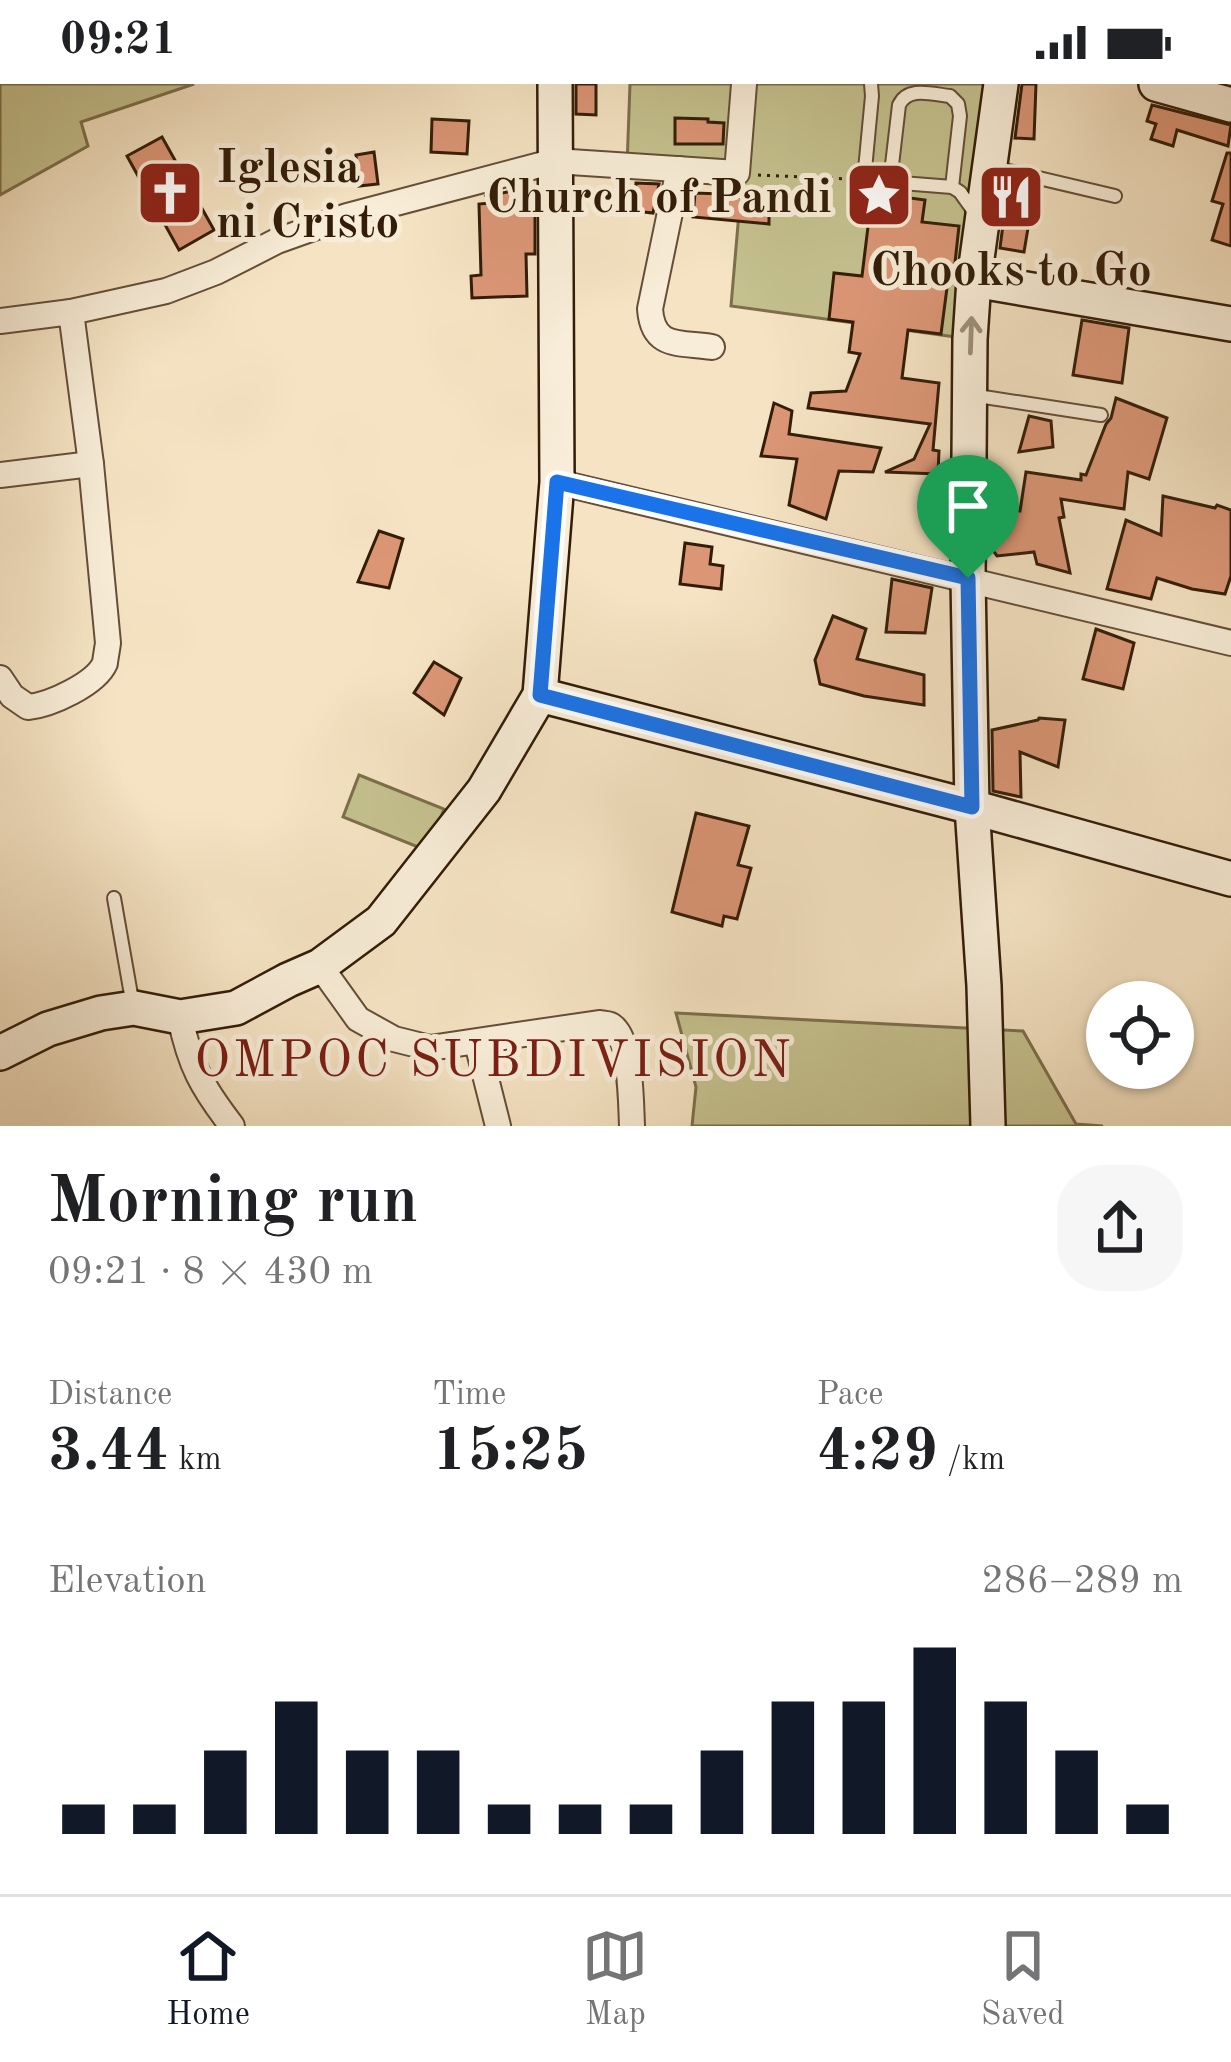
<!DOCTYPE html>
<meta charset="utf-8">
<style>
:root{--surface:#fff;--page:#f6f6f6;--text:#202124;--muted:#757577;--line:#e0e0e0;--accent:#111827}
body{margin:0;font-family:"Old Standard TT",serif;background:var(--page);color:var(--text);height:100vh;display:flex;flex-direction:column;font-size:45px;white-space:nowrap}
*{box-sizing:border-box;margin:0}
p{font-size:39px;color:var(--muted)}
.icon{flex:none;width:66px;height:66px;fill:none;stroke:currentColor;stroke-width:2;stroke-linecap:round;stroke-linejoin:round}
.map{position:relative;height:1042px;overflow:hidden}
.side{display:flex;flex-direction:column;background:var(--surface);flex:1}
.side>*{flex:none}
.fabs{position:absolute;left:1086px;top:897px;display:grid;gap:24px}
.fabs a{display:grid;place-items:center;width:108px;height:108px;border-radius:50%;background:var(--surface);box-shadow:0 3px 9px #0004;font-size:60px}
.pin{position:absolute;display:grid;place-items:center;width:102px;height:102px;color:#fff;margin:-123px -51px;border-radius:50% 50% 50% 0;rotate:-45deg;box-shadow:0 0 12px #0007}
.pin .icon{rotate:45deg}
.round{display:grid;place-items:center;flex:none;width:126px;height:126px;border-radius:48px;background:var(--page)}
.overview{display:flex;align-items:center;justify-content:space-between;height:204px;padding:0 48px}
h1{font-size:66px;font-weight:800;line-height:90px}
.metrics{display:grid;grid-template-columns:repeat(3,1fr);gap:18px;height:204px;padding:12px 48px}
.metrics div{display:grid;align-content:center}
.metrics b{font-size:60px;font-weight:800}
.metrics small{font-size:33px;font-weight:400}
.metrics p{font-size:33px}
.chart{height:336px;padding:24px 48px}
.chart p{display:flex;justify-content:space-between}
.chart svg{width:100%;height:216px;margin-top:12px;stroke:var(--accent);stroke-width:6}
.status{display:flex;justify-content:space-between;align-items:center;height:84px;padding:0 60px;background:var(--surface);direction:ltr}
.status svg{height:33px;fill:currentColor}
.tabs{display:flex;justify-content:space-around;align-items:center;height:168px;border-top:3px solid var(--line);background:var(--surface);font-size:33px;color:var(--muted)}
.tabs a{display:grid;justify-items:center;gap:6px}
.tabs .current{color:var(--accent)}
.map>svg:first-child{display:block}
.green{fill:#c4c18e;stroke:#7c6f4b;stroke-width:3}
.building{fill:#db9676;stroke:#331d08;stroke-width:3}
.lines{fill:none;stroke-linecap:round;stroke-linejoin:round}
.lane-casing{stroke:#644e37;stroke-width:16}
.street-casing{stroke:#644e37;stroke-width:28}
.secondary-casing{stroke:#331d08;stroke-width:38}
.path{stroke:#331d08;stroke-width:3;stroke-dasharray:3 6;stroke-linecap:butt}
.lane{stroke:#f8edd8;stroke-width:12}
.street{stroke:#f8edd8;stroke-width:24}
.secondary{stroke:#f8edd8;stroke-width:33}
.oneway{stroke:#9f8f7a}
.route-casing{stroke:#fff;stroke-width:24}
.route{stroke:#1a73e8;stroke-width:15}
.labels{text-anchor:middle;stroke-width:10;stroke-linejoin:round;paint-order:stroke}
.poi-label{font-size:48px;font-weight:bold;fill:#331d08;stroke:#f8edd8;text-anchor:start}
.neighbourhood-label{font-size:51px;letter-spacing:3px;fill:#7a1f14;stroke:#f8edd8}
</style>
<div class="status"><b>09:21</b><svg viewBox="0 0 49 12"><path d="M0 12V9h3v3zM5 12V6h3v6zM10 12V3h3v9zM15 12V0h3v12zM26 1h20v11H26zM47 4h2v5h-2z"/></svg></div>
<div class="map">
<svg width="1231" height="1042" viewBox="0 0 1231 1042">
<rect width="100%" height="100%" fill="#f5e3c3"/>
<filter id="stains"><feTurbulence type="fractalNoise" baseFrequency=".00167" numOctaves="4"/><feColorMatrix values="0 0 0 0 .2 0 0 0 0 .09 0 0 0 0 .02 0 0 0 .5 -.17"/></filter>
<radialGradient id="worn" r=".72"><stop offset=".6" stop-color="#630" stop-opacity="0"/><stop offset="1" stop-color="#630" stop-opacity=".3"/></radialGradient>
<g class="green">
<path d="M0 0H194L81 38 88 62 0 111Z"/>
<path d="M630 0H742L737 85 627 82Z"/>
<path d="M750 0H998L970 255 731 222Z"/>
<path d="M359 691 444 725 428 767 343 733Z"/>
<path d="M676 929 1023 947 1076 1040 1103 1042H692L696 1003Z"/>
</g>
<g class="building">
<path d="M576 0H596V31L576 30Z"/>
<path d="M1022 0H1036L1034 55 1015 54Z"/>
<path d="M1152 21 1231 41 1228 62 1177 46 1173 62 1151 55 1156 40 1147 37Z"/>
<path d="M675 34 708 35V38L724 39 723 60H675Z"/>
<path d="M432 35 469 37 467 70 431 68Z"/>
<path d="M162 53 214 146 179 166 127 72Z"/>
<path d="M374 68 378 100 359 102 356 71Z"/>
<path d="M1227 69H1231V162L1212 156 1223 120 1212 117Z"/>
<path d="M636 99 659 100 653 129 634 127Z"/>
<path d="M1008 101 1021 104 1017 130 1030 132 1024 168 1000 164Z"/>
<path d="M535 103V170H526L527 212 472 214 471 192 481 191 479 120 490 119 486 112Z"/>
<path d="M722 108 738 109V113H769V140L693 133 695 109 722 110Z"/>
<path d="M894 109 910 110V114L925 116 922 138 959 142 953 197 948 196 941 250 908 246 902 294 939 299 933 366 939 367 938 390 885 388 914 375 930 340 808 324 811 309 846 307 860 270 849 268 853 238 829 235 834 189 862 192 872 110 893 113Z"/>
<path d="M1082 236 1129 244 1122 299 1073 291Z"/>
<path d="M1116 314 1167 334 1149 395 1128 388 1124 425 1061 415 1064 433 1059 434 1070 489 1037 480 1034 468 997 472 989 461V435L1001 423 1020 427 1026 388 1081 396V390L1086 391 1106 340 1111 334Z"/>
<path d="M774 319 792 327 789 350 881 364 873 388 839 387 826 435 789 421 797 375 761 372Z"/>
<path d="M1029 332 1051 337 1053 363 1019 368Z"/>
<path d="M1163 412 1215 424 1217 421 1231 426V492L1225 510 1192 505 1157 494 1151 515 1107 505 1126 436 1161 451Z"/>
<path d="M379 447 403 455 389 504 358 498Z"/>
<path d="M685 459 712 463 710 480 723 482 721 505 680 500Z"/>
<path d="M892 495 932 504 925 549 886 548Z"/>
<path d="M833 532 866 545 857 575 924 591V621L864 612 820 600 815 576Z"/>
<path d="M1096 545 1134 559 1123 605 1083 595Z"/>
<path d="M434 578 461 594 444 631 414 609Z"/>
<path d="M1039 634 1065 636 1058 683 1020 668 1021 713 993 707 992 646 1038 636Z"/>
<path d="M696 729 749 742 738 781 751 784 737 835 724 832 722 842 672 828Z"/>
</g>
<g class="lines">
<g class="lane-casing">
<g id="lane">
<path d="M871 0 872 12 864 96 952 103 960 108 975 129"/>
<path d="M992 83 1115 112"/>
<path d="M890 98 899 21C908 2 931 10 950 12L958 20 960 32 952 103"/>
<path d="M971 311 1101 331"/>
<path d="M114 814 133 922"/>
</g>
</g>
<g class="street-casing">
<g id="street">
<path d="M679 85 650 225C653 265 679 258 712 263"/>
<path d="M0 237 71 228 166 207 216 188 277 157 347 132 555 77 737 89 744 0"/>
<path d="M0 391 91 380"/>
<path d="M557 398 1231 559"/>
<path d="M0 594 12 612 28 623C50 621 96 600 105 579 105 577 108 560 108 559L91 380 71 228"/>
<path d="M320 882 358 935 394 955 430 964 599 939C607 940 611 939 616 946 631 964 631 1019 632 1042"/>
<path d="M180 933C190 982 202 1003 232 1042"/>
<path d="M477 959 498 1042"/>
</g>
</g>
<g class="secondary-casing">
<g id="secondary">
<path d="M1156 0 1231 21"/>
<path d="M974 196 1231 240"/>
<path d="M540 611 972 723 1231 795"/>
<path d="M0 969 48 945 101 929 134 924 180 933 236 924 288 896 320 882 381 837 484 706 540 611 557 398 555 0"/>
<path d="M988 1042 984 902 972 723 968 494 970 255 974 196 1001 0"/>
</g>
</g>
<path class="path" d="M758 91 850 95"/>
<use href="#lane" class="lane"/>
<use href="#street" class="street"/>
<use href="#secondary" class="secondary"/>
</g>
<defs><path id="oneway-shaft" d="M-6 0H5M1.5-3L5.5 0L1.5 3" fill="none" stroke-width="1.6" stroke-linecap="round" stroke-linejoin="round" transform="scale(3)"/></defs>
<use class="oneway" href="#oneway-shaft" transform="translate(971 251) rotate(-88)"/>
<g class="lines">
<g class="route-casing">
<path id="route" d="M557 398 968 494 972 723 540 611Z"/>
</g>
<use href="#route" class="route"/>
</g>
<defs>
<g id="church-square" transform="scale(3.45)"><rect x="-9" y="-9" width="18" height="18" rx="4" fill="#8f2418" stroke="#f8edd8"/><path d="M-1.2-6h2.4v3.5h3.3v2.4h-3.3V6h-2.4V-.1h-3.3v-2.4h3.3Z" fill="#fff"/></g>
<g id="sight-square" transform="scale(3.45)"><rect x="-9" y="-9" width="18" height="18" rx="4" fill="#8f2418" stroke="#f8edd8"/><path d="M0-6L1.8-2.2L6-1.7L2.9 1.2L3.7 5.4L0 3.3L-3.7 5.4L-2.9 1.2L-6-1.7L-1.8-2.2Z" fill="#fff"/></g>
<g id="restaurant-square" transform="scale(3.45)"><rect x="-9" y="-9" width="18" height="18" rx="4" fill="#8f2418" stroke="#f8edd8"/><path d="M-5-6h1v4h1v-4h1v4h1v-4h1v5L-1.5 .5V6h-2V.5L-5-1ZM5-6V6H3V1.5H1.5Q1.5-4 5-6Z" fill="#fff"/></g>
</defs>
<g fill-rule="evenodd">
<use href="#church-square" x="170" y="109"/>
<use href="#sight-square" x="879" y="111"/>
<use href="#restaurant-square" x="1011" y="113"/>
</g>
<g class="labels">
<g class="poi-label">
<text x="216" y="98">Iglesia<tspan x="216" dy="55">ni Cristo</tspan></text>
<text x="832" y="128" text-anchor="end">Church of Pandi</text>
<text x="1011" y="201" text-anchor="middle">Chooks to Go</text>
</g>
<g class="neighbourhood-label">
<text x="494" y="992">OMPOC SUBDIVISION</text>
</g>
</g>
<rect width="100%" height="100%" filter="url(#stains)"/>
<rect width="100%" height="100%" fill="url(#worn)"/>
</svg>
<div class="fabs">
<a><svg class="icon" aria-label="locate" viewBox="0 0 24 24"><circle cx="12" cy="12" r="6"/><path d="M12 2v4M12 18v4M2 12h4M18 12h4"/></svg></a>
</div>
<div class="pin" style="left:968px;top:494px;background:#1e9e55"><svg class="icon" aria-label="arrive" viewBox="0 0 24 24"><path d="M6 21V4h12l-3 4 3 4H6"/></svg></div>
</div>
<section class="side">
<div class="overview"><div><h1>Morning run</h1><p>09:21 · 8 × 430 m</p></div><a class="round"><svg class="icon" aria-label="share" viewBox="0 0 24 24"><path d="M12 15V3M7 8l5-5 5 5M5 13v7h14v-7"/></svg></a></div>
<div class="metrics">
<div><p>Distance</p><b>3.44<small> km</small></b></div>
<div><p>Time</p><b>15:25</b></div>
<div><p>Pace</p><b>4:29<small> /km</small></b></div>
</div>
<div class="chart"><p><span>Elevation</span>286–289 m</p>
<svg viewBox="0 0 160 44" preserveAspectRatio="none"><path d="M5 44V38M15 44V38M25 44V27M35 44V17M45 44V27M55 44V27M65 44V38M75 44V38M85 44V38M95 44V27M105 44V17M115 44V17M125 44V6M135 44V17M145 44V27M155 44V38"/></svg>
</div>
</section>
<nav class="tabs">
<a class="current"><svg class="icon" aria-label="home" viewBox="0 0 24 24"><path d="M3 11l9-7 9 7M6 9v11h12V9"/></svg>Home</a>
<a><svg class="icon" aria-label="map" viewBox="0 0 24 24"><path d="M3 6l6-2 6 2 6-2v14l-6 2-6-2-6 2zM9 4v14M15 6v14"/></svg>Map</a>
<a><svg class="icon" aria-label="saved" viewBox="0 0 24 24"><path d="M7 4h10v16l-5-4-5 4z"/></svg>Saved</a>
</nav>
